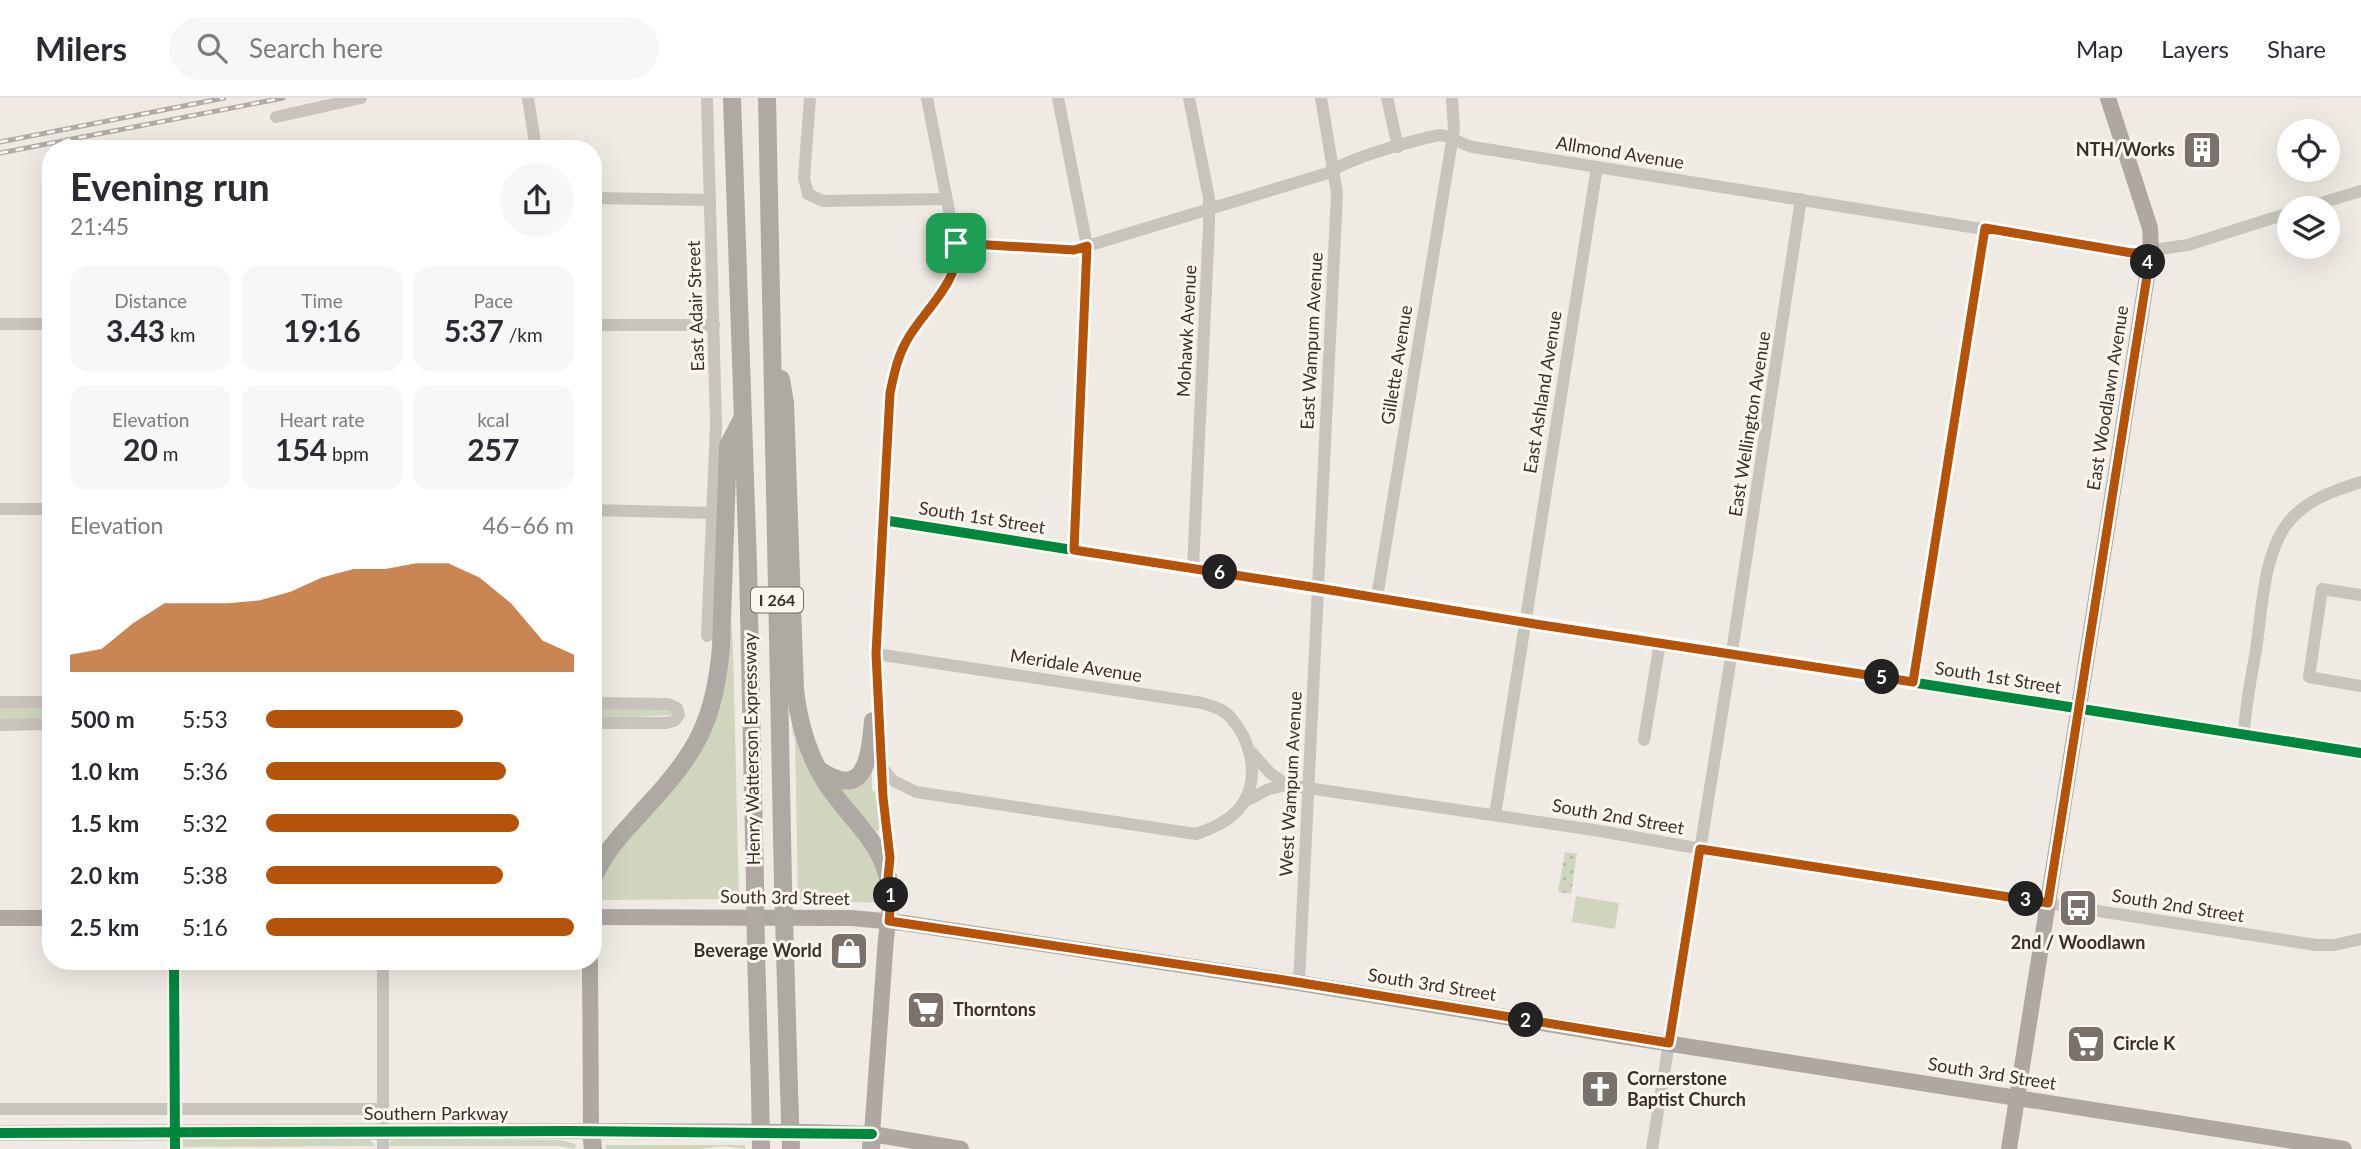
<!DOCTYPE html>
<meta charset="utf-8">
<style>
:root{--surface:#fff;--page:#f7f7f7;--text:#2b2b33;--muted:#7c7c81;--line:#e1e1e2;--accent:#b45309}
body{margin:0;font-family:Lato,sans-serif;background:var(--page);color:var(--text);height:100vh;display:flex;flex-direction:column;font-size:26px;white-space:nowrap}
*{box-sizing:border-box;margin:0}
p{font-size:23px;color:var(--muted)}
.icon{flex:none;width:38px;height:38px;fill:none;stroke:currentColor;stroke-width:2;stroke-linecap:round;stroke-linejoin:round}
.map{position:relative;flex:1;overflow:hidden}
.side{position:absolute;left:42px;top:42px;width:560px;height:830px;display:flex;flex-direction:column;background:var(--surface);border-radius:28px;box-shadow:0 7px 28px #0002}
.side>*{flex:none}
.tools{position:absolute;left:2277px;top:21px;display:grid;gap:14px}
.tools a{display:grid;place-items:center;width:63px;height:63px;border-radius:50%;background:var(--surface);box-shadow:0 7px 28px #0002;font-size:35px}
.pin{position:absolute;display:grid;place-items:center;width:60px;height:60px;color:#fff;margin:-30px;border-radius:14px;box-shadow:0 4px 10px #0006}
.km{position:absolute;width:35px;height:35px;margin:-18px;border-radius:50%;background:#222;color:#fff;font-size:19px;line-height:35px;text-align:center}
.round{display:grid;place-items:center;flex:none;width:74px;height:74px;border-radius:37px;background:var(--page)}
.overview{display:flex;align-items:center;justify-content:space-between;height:119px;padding:0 28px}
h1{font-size:38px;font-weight:700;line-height:52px}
.stats{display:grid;grid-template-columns:repeat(3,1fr);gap:10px;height:119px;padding:7px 28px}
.stats div{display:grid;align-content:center;border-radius:18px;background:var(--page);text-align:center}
.stats b{font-size:30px;font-weight:700}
.stats small{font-size:19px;font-weight:400}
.stats p{font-size:19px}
.chart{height:196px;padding:14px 28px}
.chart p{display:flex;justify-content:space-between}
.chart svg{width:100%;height:126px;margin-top:7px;fill:var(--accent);opacity:.7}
ul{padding:0 28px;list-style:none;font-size:23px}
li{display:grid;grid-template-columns:112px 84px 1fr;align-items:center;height:52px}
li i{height:18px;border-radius:9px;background:var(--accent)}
header{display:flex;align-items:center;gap:42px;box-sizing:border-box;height:98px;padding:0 35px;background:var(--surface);border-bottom:2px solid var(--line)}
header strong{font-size:33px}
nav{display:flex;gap:38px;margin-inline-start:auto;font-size:24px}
.search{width:490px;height:63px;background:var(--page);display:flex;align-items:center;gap:18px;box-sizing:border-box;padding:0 24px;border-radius:38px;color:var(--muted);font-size:26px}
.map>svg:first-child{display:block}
.green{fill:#d0d5be}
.park{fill:url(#park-dots)}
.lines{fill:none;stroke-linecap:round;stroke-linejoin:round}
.minor{stroke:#c9c3bd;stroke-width:12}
.major{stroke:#aea7a2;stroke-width:16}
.highway{stroke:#afa9a3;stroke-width:18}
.rail-casing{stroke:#b0aba7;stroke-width:5}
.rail{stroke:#fbf5ed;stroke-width:2.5;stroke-dasharray:8;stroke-linecap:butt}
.highway-bridge{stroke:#afa9a3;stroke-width:18}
.cycleway-casing{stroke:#fbf5ed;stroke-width:15}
.cycleway{stroke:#00873e;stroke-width:10}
.route-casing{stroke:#fff;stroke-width:14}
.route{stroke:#b45309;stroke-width:9}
.labels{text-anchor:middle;stroke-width:6;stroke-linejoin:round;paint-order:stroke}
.shield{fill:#fbf5ed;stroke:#746b64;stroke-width:2}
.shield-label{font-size:16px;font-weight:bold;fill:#3a302a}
.poi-label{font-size:18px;font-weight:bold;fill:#3a302a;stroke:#fbf5ed;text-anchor:start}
.street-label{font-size:18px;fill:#3a302a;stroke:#fbf5ed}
</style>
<header>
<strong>Milers</strong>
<div class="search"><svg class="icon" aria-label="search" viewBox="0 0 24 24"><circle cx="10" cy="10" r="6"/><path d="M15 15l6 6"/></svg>Search here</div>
<nav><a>Map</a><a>Layers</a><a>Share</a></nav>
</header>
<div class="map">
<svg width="2361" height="1051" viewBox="0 0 2361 1051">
<defs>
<pattern id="park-dots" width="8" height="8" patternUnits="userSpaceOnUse" patternTransform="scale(1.75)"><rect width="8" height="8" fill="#d0d5be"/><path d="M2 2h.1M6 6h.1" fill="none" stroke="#b3b7a3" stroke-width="1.8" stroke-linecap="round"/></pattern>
</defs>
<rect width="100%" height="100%" fill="#f0eae4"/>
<g class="green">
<path d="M730 506 733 550 739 801 598 802 596 797 606 767 684 677Z"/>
<rect x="0" y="608" width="51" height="16"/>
<path d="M593 609H664L672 614 673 617 593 621Z"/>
<path d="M792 624 863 740 881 778 883 805 798 802 795 639 793 638Z"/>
<path d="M870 674H872V693L877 694 880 730 877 734 839 689Z"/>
<path d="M1576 798 1619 805 1615 831 1572 824Z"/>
<path d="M183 1042H370L375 1048 183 1049Z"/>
<path d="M397 1042H560L576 1046 575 1051 560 1048H388L391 1043Z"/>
<path d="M606 1047H745V1051L723 1048 700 1051H606Z"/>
</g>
<path class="park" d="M1565 754 1577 756 1571 796 1558 794Z"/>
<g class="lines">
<g class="minor">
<path d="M528 0 536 51"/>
<path d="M810 0 804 80 808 96 823 103 946 101"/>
<path d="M1058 0 1086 143 1087 161 1074 452"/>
<path d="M1189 0 1209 100V127L1193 470"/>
<path d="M1387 0 1398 49"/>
<path d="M276 19 361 0"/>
<path d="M593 100 710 102"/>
<path d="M2304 110 2361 93"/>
<path d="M956 145 1074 152 1328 75C1349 60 1414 42 1440 37 1453 38 1461 47 1473 49L2132 155 2188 147 2289 115"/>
<path d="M0 226H51"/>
<path d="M593 227H714"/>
<path d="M0 411H51"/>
<path d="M593 412 712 415"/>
<path d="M883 422 2361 655"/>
<path d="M2361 497 2322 491 2309 579 2361 588"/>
<path d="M1377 499 1454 31 1452 0"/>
<path d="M707 538 716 327 707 0"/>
<path d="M876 556 1202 605C1212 608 1224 611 1231 620 1250 641 1259 676 1245 702 1236 720 1214 730 1196 736L916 694 892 682 881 668"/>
<path d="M1913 584 1985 130"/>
<path d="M0 604H51"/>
<path d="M593 605 668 606 677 610 679 617 674 623 666 625H593"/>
<path d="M0 627 51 626"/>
<path d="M2244 637C2245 609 2251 580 2256 552 2262 513 2263 458 2287 426 2305 402 2333 393 2361 384"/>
<path d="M1644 642 1660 544"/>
<path d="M1252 655 1270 675 1287 687"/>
<path d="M1244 704 1269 691 1287 687 1594 732 1713 753 2316 847H2334L2361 841"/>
<path d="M1495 717 1597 69"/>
<path d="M889 772V760L883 700 876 556 890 295C894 273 900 253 912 234 928 207 954 186 957 154L927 0"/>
<path d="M174 863 175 1051"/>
<path d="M383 863V1051"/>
<path d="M1299 885 1337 95 1321 0"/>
<path d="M0 1011H383"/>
<path d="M1652 1051 1733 547 1801 101"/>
</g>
<g class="major">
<path d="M593 819 852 820 904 825 1299 885 1614 937 2344 1051"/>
<path d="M0 820H51"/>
<path d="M590 863 591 1033"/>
<path d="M0 1035 569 1033 809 1034 872 1036 961 1051"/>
<path d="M872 1036 886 840 891 803 888 780"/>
<path d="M2009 1051 2151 153 2150 130 2108 0"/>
</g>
<g class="highway">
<path d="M732 0 748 468 755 785"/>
<path d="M767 0 783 785"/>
<path d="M781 281 785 305 795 592C799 625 808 657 826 685 847 718 879 740 888 780"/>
<path d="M818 671C866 705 870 657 873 623"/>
<path d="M593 781C605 751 627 731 648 707 697 655 715 621 721 549L728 348 742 321"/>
<path d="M756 853 760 992"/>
<path d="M785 853 789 991"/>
<path d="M591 1033 593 1051"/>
<path d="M871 1051 872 1036"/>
</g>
<g class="rail-casing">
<g id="rail">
<path d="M0 44 224 0"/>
<path d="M0 55 283 0"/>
</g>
</g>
<use href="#rail" class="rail"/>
<g class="highway-bridge">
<path d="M755 785 756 853"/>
<path d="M783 785 785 853"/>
<path d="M789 991 791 1051"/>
<path d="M760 992 761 1051"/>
</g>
<g class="cycleway-casing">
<g id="cycleway">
<path d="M883 422 2361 655"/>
<path d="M174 863 175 1051"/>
<path d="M0 1035 569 1033 872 1036"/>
</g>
</g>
<use href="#cycleway" class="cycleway"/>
</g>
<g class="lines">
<g class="route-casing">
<path id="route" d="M1985 130 2132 155 2151 153 2048 805 1700 751 1669 945 1284 882 889 823 891 803 888 780 890 760 883 699 876 555 890 295C894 277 897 260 906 244 923 212 962 184 956 145L1074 152 1087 148 1074 452 1318 490 1535 526 1913 584Z"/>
</g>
<use href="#route" class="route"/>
</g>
<defs>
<g id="building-square" transform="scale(2.0125)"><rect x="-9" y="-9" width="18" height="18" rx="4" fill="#7a716b" stroke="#fbf5ed"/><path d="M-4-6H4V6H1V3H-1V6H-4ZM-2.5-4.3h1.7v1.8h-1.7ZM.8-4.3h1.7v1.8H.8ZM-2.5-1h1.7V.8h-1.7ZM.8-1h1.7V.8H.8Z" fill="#fff"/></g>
<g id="bus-square" transform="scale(2.0125)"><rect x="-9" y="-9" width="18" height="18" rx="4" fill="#7a716b" stroke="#fbf5ed"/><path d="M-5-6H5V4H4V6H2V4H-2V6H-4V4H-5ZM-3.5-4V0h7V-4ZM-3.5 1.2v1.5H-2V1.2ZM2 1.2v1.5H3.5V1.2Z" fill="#fff"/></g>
<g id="shop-square" transform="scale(2.0125)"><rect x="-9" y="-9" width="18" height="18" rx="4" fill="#7a716b" stroke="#fbf5ed"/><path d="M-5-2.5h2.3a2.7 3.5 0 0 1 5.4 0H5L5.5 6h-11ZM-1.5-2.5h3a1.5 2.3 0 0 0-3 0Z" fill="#fff"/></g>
<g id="supermarket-square" transform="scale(2.0125)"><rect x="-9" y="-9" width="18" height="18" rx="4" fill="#7a716b" stroke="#fbf5ed"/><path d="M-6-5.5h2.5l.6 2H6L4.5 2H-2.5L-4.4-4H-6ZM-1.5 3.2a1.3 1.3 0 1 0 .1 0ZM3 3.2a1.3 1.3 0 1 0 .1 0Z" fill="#fff"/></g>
<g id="church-square" transform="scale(2.0125)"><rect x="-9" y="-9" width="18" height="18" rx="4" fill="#7a716b" stroke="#fbf5ed"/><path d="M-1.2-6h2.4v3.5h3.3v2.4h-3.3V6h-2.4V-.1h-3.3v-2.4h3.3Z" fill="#fff"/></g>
</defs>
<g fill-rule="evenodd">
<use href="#building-square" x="2202" y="52"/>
<use href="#bus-square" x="2078" y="810"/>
<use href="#shop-square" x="849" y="853"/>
<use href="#supermarket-square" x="926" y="912"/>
<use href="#supermarket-square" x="2086" y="946"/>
<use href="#church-square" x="1600" y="991"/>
</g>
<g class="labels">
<rect class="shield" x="751" y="489.5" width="52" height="25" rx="5"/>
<g class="shield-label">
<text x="777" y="508">I 264</text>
</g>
<g class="poi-label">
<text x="2175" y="58" text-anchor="end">NTH/Works</text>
<text x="2078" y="851" text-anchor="middle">2nd / Woodlawn</text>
<text x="822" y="859" text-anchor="end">Beverage World</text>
<text x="953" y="918">Thorntons</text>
<text x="2113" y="952">Circle K</text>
<text x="1627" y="987">Cornerstone<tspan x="1627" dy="21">Baptist Church</tspan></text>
</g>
<g class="street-label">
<text transform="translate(1620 55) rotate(9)" y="6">Allmond Avenue</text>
<text transform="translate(696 208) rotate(-92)" y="6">East Adair Street</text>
<text transform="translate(1187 233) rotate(-87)" y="6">Mohawk Avenue</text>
<text transform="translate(1312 243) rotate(-87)" y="6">East Wampum Avenue</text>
<text transform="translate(1397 267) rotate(-81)" y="6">Gillette Avenue</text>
<text transform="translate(1543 294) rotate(-81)" y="6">East Ashland Avenue</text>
<text transform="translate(2108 300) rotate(-81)" y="6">East Woodlawn Avenue</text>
<text transform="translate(1750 326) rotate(-81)" y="6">East Wellington Avenue</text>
<text transform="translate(982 420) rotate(9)" y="6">South 1st Street</text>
<text transform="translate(1076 568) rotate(9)" y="6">Meridale Avenue</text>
<text transform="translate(1998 580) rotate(9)" y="6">South 1st Street</text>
<text transform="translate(752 651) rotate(-91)" y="6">Henry Watterson Expressway</text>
<text transform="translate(1291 686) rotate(-87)" y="6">West Wampum Avenue</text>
<text transform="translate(1618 719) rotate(10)" y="6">South 2nd Street</text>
<text transform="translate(785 800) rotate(1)" y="6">South 3rd Street</text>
<text transform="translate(2178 808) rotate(9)" y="6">South 2nd Street</text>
<text transform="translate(1432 887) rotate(9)" y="6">South 3rd Street</text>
<text transform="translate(1992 976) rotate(9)" y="6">South 3rd Street</text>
<text x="436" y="1022">Southern Parkway</text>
</g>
</g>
</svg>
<div class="tools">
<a><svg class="icon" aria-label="locate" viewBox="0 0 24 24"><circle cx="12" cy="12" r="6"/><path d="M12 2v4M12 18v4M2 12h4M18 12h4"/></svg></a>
<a><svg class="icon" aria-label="layers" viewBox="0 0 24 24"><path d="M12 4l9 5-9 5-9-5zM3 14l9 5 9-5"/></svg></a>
</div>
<div class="pin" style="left:956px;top:145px;background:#1e9e55"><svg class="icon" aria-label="arrive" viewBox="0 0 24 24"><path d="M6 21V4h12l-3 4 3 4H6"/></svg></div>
<b class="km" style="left:891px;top:797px">1</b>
<b class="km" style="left:1526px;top:922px">2</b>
<b class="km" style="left:2026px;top:801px">3</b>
<b class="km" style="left:2148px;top:164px">4</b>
<b class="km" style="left:1882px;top:579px">5</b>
<b class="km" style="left:1220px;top:474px">6</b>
<section class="side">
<div class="overview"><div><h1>Evening run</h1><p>21:45</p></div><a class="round"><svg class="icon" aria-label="share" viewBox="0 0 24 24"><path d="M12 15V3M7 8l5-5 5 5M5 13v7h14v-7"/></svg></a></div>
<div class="stats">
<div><p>Distance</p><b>3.43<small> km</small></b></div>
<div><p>Time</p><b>19:16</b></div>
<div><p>Pace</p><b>5:37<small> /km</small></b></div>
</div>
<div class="stats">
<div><p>Elevation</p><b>20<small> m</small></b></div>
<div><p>Heart rate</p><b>154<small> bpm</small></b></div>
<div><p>kcal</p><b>257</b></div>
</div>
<div class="chart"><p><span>Elevation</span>46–66 m</p>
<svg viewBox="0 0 160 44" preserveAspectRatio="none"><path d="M0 44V38L10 36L20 27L30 20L40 20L50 20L60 19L70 16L80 11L90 8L100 8L110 6L120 6L130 11L140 20L150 33L160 38V44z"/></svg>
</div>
<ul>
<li><b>500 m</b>5:53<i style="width:64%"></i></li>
<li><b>1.0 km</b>5:36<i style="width:78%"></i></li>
<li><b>1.5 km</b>5:32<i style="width:82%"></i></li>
<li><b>2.0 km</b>5:38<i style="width:77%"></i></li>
<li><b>2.5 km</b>5:16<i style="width:100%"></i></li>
</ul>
</section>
</div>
